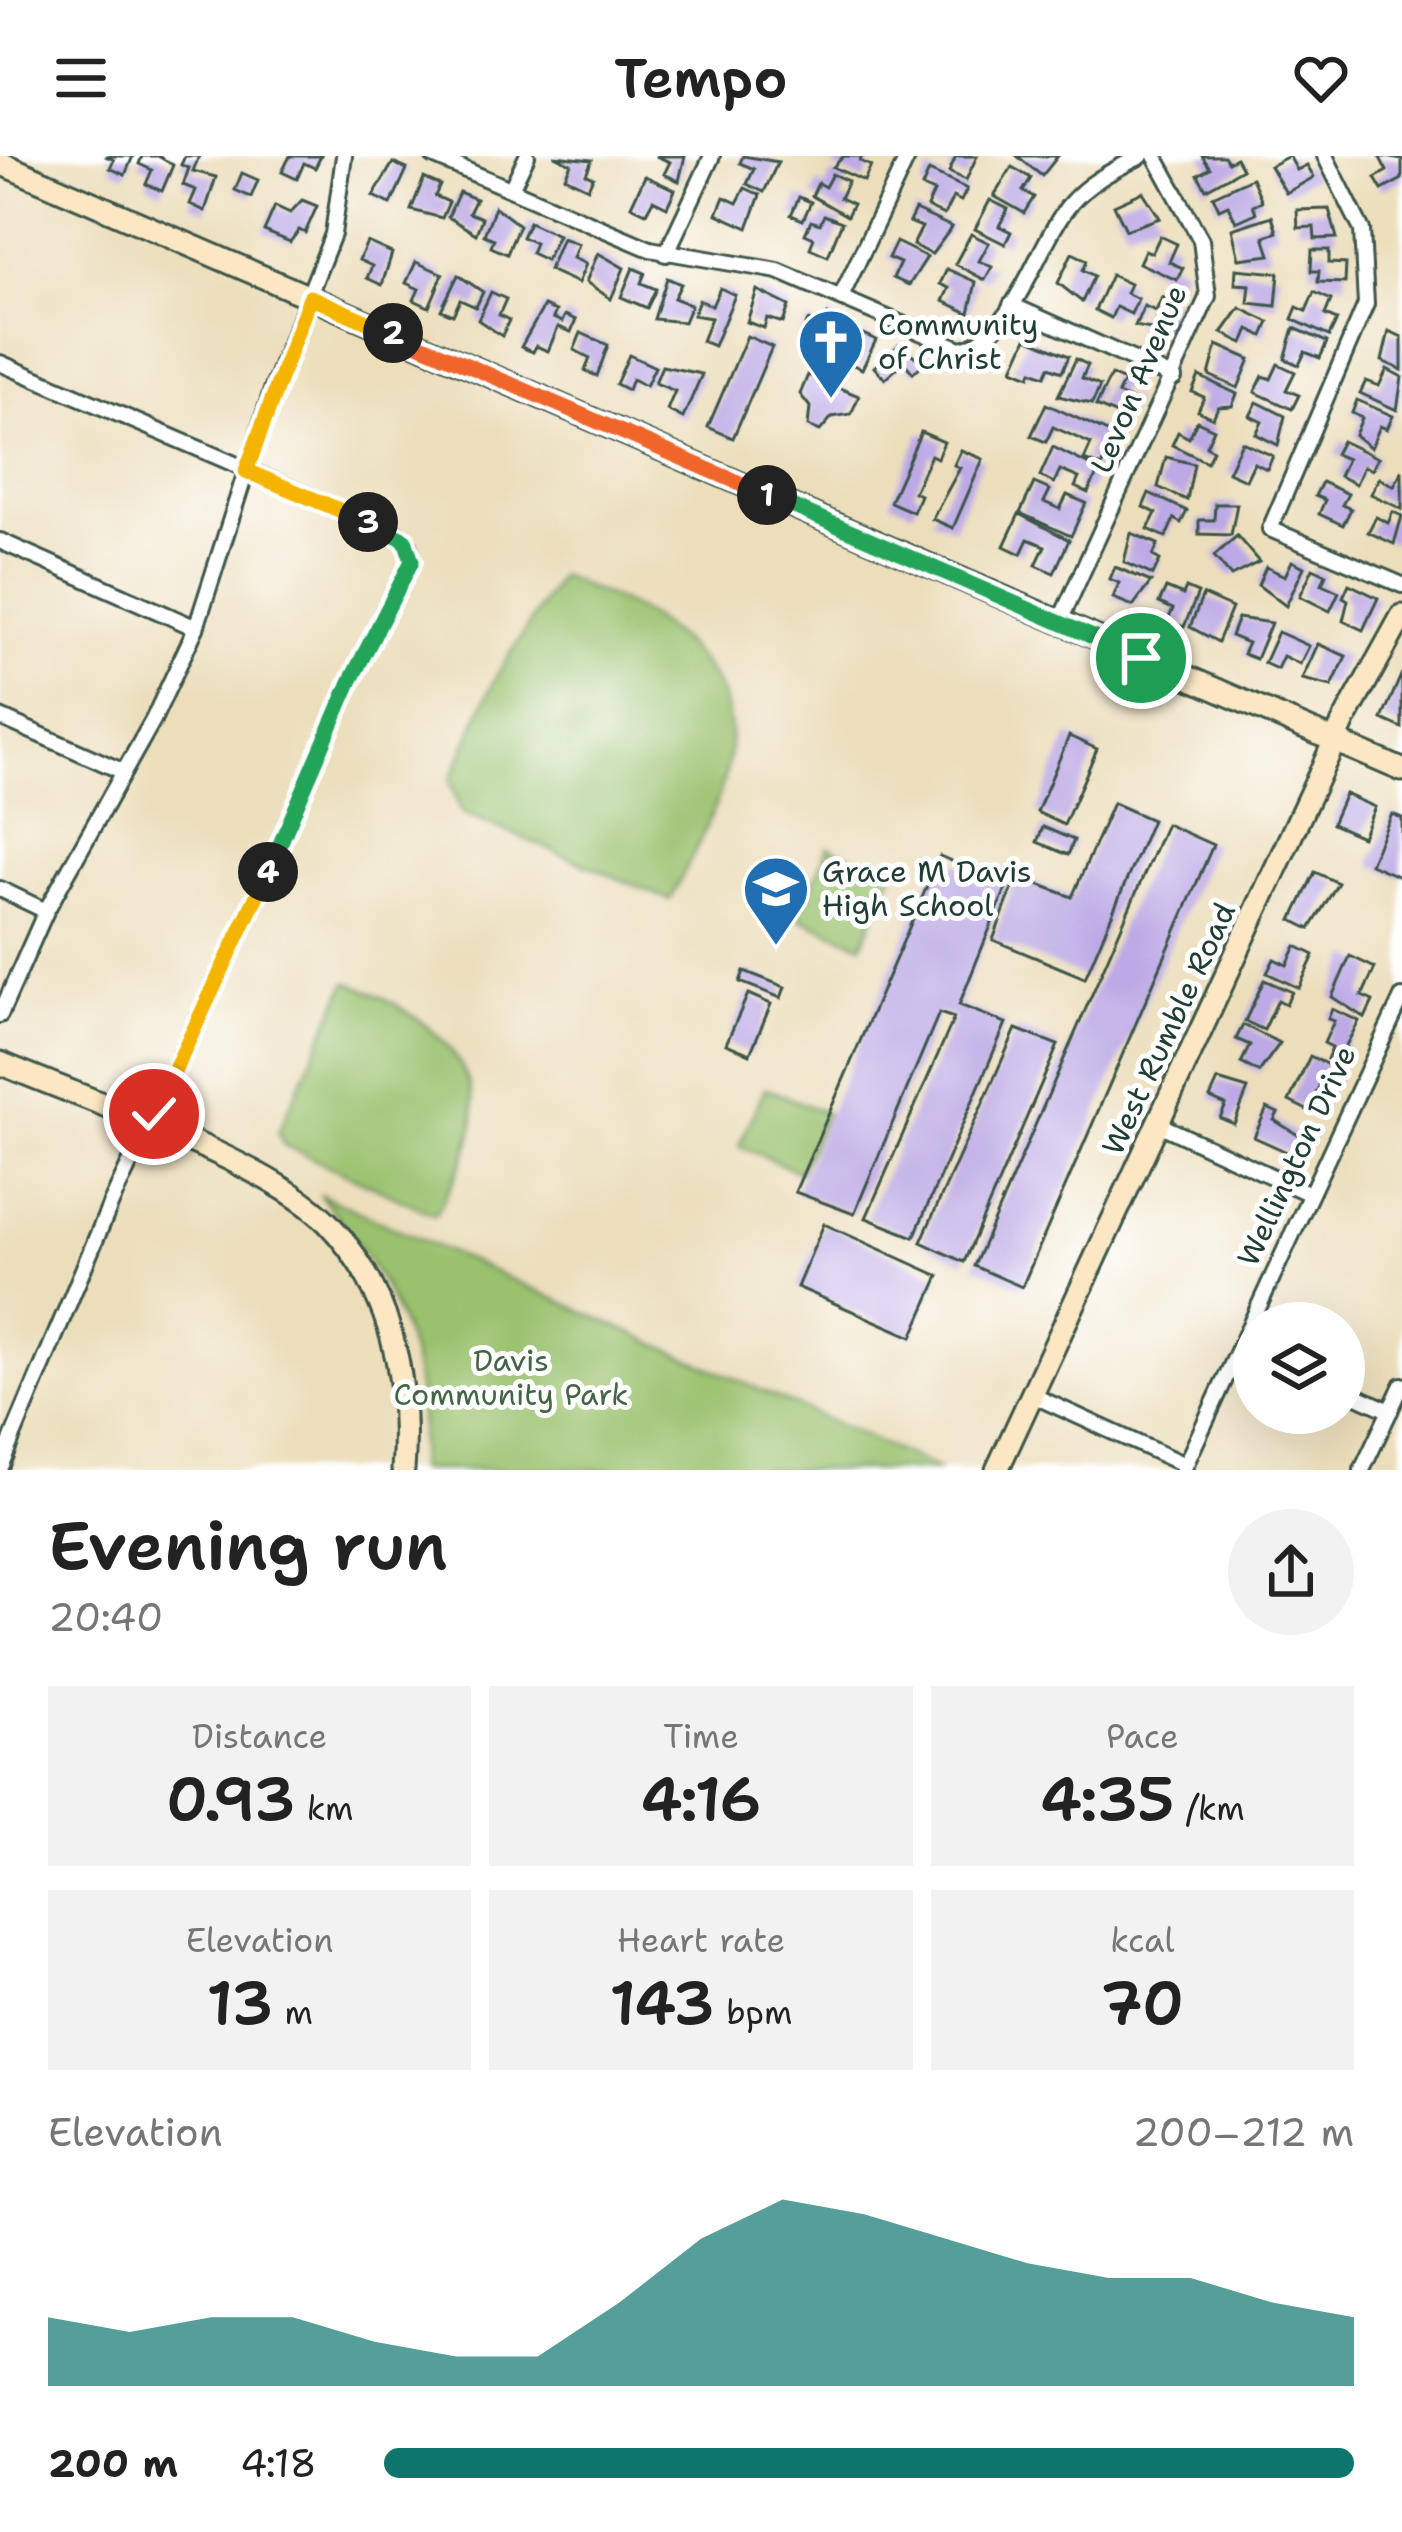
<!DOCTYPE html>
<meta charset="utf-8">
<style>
:root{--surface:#fff;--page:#f2f2f2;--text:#222;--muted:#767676;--accent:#0f766e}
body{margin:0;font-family:"Shantell Sans",sans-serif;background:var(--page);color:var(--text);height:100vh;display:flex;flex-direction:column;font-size:45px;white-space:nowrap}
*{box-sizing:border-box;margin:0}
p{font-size:39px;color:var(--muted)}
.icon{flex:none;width:66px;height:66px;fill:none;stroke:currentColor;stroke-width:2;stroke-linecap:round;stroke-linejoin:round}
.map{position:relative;height:1314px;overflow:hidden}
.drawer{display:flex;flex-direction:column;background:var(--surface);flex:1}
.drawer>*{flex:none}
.fabs{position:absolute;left:1233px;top:1146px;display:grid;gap:24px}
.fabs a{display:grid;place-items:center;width:132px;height:132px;border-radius:50%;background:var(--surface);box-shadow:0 12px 48px #0002;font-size:60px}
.pin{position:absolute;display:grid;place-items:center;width:102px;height:102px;color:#fff;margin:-51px;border:6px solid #fff;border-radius:50%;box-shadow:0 3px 12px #0007}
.km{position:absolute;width:60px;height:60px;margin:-30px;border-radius:50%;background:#222;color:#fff;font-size:33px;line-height:60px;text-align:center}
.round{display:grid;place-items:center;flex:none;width:126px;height:126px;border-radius:63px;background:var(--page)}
.summary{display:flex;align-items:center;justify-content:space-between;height:204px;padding:0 48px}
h1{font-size:66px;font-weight:600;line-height:90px}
.metrics{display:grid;grid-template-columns:repeat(3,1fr);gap:18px;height:204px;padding:12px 48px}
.metrics div{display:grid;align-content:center;border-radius:0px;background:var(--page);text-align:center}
.metrics b{font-size:60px;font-weight:600}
.metrics small{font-size:33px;font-weight:400}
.metrics p{font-size:33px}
.chart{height:336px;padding:24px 48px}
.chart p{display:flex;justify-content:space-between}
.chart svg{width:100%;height:216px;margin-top:12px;fill:var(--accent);opacity:.7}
ul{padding:0 48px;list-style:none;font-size:39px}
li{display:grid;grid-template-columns:192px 144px 1fr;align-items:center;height:90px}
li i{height:30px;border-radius:15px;background:var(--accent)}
header{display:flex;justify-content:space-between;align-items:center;height:156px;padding:0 48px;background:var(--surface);font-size:54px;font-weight:600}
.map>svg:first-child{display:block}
.green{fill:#9ac16d;stroke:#5c7f50;stroke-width:3}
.building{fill:#bca9e5}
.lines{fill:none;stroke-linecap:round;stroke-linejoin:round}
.street-casing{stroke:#3e5548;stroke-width:20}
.secondary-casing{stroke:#3e5548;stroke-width:27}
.street{stroke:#fff;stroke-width:14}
.secondary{stroke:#fbe7c3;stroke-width:21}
.split-1-casing{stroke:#fff;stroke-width:24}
.split-2-casing{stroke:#fff;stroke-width:24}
.split-3-casing{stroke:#fff;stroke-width:24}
.split-4-casing{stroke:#fff;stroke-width:24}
.split-5-casing{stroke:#fff;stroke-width:24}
.split-1{stroke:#22a559;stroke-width:15}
.split-2{stroke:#f0652b;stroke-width:15}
.split-3{stroke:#f5b400;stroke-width:15}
.split-4{stroke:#22a559;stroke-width:15}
.split-5{stroke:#f5b400;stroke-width:15}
.labels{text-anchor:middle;stroke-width:10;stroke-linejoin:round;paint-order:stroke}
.poi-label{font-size:30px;fill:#1f3d34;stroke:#fff;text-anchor:start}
.street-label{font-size:30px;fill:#1f3d34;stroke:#fff}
.park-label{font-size:30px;fill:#446545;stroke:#fff}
</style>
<header><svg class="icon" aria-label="menu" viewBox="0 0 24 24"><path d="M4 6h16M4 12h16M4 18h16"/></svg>Tempo<svg class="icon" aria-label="heart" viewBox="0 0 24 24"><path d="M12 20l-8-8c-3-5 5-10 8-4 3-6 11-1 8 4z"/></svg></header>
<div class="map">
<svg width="1402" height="1314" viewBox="0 0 1402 1314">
<rect width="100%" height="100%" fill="#fff"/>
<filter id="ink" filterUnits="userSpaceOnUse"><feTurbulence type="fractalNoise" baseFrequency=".00833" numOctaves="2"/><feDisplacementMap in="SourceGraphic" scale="24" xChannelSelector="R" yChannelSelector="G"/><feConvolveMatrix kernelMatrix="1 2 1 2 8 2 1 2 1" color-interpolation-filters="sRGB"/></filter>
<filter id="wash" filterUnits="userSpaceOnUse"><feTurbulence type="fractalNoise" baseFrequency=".004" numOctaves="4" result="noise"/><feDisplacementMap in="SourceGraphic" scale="48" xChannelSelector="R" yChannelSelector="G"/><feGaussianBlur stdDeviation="2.7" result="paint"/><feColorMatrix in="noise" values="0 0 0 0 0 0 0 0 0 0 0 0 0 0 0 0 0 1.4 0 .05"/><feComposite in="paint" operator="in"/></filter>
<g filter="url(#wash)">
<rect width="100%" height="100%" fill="#ecdebb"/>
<g class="green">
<path d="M560 419C592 435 631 447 660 468 778 554 723 638 670 744L461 656 450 625 494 524Z"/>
<path d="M828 691 893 716 862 789 799 762Z"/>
<path d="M347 826C402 847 469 886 474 953 476 989 451 1029 435 1059L284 989 278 977Z"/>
<path d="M765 932 826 957 799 1016 739 990Z"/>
<path d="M319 1038 940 1314H417C434 1204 388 1119 319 1038Z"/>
</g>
<g id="blocks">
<g class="building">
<path d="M105 0H133L125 19 110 12 114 4Z"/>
<path d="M142 0H158L173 9 162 35 146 28 152 14 139 8Z"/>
<path d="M185 0H199L193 15 216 21 205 55 190 48 196 34 183 29 189 12 181 9Z"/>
<path d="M290 0H321L315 12 304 7 297 23 282 16Z"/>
<path d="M554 0 592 4 586 18 593 21 588 32 565 21 571 8Z"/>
<path d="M656 0H685L679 25 664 18 670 6Z"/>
<path d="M743 0 778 6 764 36 747 28 754 13 740 7Z"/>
<path d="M844 0H862L860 5 871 10 864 25 833 11Z"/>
<path d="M956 0H977L966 24 949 16Z"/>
<path d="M1017 0H1058L1042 20Z"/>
<path d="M1202 0H1224L1228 6 1236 2 1242 13 1206 33 1198 19 1210 12Z"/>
<path d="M1289 0 1297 14 1307 9 1314 21 1286 37 1270 10Z"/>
<path d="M1379 0 1402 4V23L1382 34 1375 22 1387 15Z"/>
<path d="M393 7 407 13 391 48 373 40Z"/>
<path d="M1012 11 1031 22 1023 35 1034 41 1024 57 994 40Z"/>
<path d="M929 15 967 33 961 45 953 41 944 59 927 51 934 36 922 31Z"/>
<path d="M242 17 258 24 251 41 235 34Z"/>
<path d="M832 18 848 25 840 42 853 48 847 60 812 40 818 27 825 31Z"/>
<path d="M645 20 675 34 667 51 653 44 646 57 631 50Z"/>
<path d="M424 22 440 29 435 40 449 46 442 62 411 54Z"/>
<path d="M1252 22 1262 45 1253 49 1256 57 1236 66 1228 49 1219 53 1213 40Z"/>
<path d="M745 32 760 39 748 72 717 58 724 41 737 47Z"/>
<path d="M459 36 476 43 469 57 482 62 476 78 448 61Z"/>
<path d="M1143 36 1160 62 1126 74 1114 49Z"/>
<path d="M799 41 811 46 803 64 791 59Z"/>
<path d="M302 44 317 50 305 77 299 74 290 86 264 75 275 50 290 57Z"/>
<path d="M990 44 1008 53 999 70 1011 76 1005 88 975 73Z"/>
<path d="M495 51 519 69 507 98 491 91 494 83 484 79Z"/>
<path d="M1329 53 1337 82 1315 83 1314 71 1298 72 1297 54Z"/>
<path d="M915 54 952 71 932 98 913 89 922 71 909 66Z"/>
<path d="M824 59 842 66 828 100 810 92 814 82 805 78 811 65 820 68Z"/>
<path d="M1272 60 1277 76 1264 81 1270 99 1239 103 1232 73Z"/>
<path d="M529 66 558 79 546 104 531 97 535 87 522 81Z"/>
<path d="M971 78 989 87 979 105 992 111 985 124 955 108Z"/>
<path d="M1160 80 1177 88 1169 106 1183 112 1177 124 1139 107 1145 94 1152 97Z"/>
<path d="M562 82 578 88 573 102 586 108 578 127 549 114Z"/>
<path d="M367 86 392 97 382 129 367 122 372 110 359 104Z"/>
<path d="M896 86 927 101 909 129 893 122 900 107 888 102Z"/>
<path d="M1312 94H1329V107L1346 108 1345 127 1318 126 1319 115H1311Z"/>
<path d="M598 97 624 112 611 143 586 126Z"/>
<path d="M1072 97 1087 104 1083 114 1094 120 1082 146 1058 127Z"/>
<path d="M416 106 443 118 429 151 414 144 419 133 406 127Z"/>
<path d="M633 112 645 117 641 127 656 133 647 152 621 141Z"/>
<path d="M947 113 976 126 969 157 943 145 949 132 940 128Z"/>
<path d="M1236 113 1279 117 1276 150 1248 147 1250 129 1235 128Z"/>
<path d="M458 119 483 136 476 151 460 144 453 159 441 154Z"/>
<path d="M1111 119 1130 128 1126 137 1138 143 1131 158 1116 151 1111 162 1095 154Z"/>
<path d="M667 122 681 128 674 142 691 149 684 166 654 163Z"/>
<path d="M720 132 735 139 714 190 702 185 711 162 693 159 699 144 712 150Z"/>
<path d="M757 134 789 150 783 167 767 162 764 172 747 166Z"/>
<path d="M491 136 506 143 499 159 509 164 502 180 478 164Z"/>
<path d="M1314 136 1331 144 1325 159 1337 164 1329 180 1292 163 1297 151 1306 155Z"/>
<path d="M1162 141 1178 148 1166 176 1135 170 1144 150 1156 155Z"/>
<path d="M544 150 556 155 553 162 562 166 565 159 576 164 571 176 558 171 548 195 536 190 533 196 521 191Z"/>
<path d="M1240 152 1269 166 1263 180 1249 173 1243 187 1222 177Z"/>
<path d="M828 159 843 166 832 190 800 181 808 165 823 171Z"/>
<path d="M1294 172 1327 186 1320 202 1305 196 1299 209 1285 203Z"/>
<path d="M1389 175 1402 181V214L1382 205Z"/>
<path d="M581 177 608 189 597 220 585 215 590 202 574 194Z"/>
<path d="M863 178 876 184 862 213 836 201 844 182 858 189Z"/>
<path d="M747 180 772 191 733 282 708 271Z"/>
<path d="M1027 182 1069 200 1062 216 1049 211 1045 220 1032 215 1030 220 1013 213Z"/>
<path d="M899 189 924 207 913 217 904 206 885 223 874 211Z"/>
<path d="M1217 189 1250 203 1238 232 1209 219Z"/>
<path d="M629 199 655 211 646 230 632 223 628 234 616 228Z"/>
<path d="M1076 203 1088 209 1082 222 1100 230 1092 248 1058 240Z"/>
<path d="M1278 208 1295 216 1286 234 1299 239 1292 253 1255 236 1263 220 1271 223Z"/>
<path d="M662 210 702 218 683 262 667 254 675 235 655 227Z"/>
<path d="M1387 213 1402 221 1397 254 1360 237 1366 225 1379 230Z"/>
<path d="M808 219 859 240 851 258 832 261 820 275 808 270 810 251 800 238Z"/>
<path d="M1111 219 1124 225 1118 238 1134 245 1126 263 1096 250Z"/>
<path d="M1199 220 1237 238 1232 250 1218 251 1213 262 1198 255 1204 241 1192 236Z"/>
<path d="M1357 244 1393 260 1387 273 1380 270 1371 292 1355 279 1362 262 1352 257Z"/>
<path d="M1257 246 1285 260 1278 289 1256 278 1262 266 1250 260Z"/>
<path d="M1046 248 1116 280 1101 311 1084 304 1091 288 1053 271 1046 286 1031 280Z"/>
<path d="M1197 265 1214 273 1206 290 1213 294 1207 306 1172 289 1178 276 1189 282Z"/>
<path d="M921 276 944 286 937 302 931 299 914 336 920 339 913 356 890 346Z"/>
<path d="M1342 285 1378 302 1372 314 1364 310 1356 328 1339 320 1347 303 1335 298Z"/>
<path d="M1242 286 1273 300 1267 313 1254 307 1246 324 1228 316Z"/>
<path d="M1053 291 1099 314 1088 337 1075 331 1079 322 1060 314 1054 327 1040 320Z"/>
<path d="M961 294 983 303 953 372 932 363 960 312 954 309Z"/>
<path d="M1166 301 1194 308 1187 344 1158 331Z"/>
<path d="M1402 314V353L1371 338 1379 322 1394 330Z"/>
<path d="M1322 326 1348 338 1342 349 1351 353 1343 369 1319 358 1325 344 1315 340Z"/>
<path d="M1034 327 1050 334 1044 346 1060 353 1067 339 1086 347 1071 380 1020 357Z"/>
<path d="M1149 337 1187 355 1181 367 1174 363 1166 381 1148 373 1156 357 1143 351Z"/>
<path d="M1215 348H1237L1231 379 1199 378V364H1214Z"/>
<path d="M1393 356 1402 360 1394 388 1368 376 1376 361 1388 367Z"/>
<path d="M1019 358 1069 384 1054 417 1036 409 1045 390 1028 383 1021 398 1004 390Z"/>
<path d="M1131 377 1158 388 1153 400 1160 404 1153 419 1124 406Z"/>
<path d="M1237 380 1259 406 1231 420 1214 400Z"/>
<path d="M1292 405 1304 411 1286 450 1258 429 1266 411 1285 420Z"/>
<path d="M1115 411 1151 426 1133 450 1113 442 1119 427 1110 423Z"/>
<path d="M1313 412 1326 418 1322 428 1339 436 1330 455 1300 440Z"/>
<path d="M1349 428 1378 442 1363 474 1343 465 1348 444 1343 441Z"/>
<path d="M1166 432 1183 439 1186 432 1198 437 1184 471 1168 464 1173 453 1159 447Z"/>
<path d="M1203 439 1232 452 1218 486 1190 471Z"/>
<path d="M1238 462 1271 467 1256 503 1243 498 1248 487 1231 480Z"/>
<path d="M1278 476 1309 490 1300 508 1283 500 1277 513 1264 507Z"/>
<path d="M1318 488 1346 500 1332 530 1302 523Z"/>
<path d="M1402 517V572L1382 563Z"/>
<path d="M1069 580 1097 593 1064 669 1037 656Z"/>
<path d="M1345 638 1375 651 1362 681 1332 668Z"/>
<path d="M1113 647 1152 664 1085 822 993 784 1017 720 1072 741Z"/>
<path d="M1392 658 1402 662V722L1370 708Z"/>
<path d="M1166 668 1213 689 1022 1131 974 1110Z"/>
<path d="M1043 671 1074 684 1068 699 1037 686Z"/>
<path d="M940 700 1007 730 959 849 1006 867 914 1081 866 1062 954 862 939 857 854 1058 795 1036Z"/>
<path d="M1315 716 1338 727 1310 773 1292 764Z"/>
<path d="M1296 790 1314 799 1299 832 1267 817 1274 803 1287 809Z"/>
<path d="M1350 800 1375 812 1362 840 1373 845 1365 862 1332 841Z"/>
<path d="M744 815 785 831 781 842 740 826Z"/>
<path d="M1264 824 1292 836 1286 848 1278 844 1264 874 1245 865Z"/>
<path d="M748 838 771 848 750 898 726 888Z"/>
<path d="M1332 853 1359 865 1344 893 1350 896 1343 911 1327 903 1332 891 1324 887 1334 865 1328 863Z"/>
<path d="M1243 869 1280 887 1259 916 1241 907 1250 889 1236 883Z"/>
<path d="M1016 873 1058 889 964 1106 921 1086Z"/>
<path d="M1310 900 1340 915 1334 929 1322 923 1309 955 1289 945Z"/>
<path d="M1218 924 1248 933 1234 968 1220 962 1226 949 1210 942Z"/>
<path d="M1267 952 1278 957 1274 964 1306 984 1298 1001 1254 981Z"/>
<path d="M824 1068 939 1120 912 1181 797 1131Z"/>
</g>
</g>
</g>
<g filter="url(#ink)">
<use href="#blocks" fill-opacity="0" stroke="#3e5548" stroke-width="3"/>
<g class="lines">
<g class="street-casing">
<g id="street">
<path d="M433 0 650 93 778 115 960 193C1012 187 1038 84 1071 47 1090 25 1116 13 1141 0"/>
<path d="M1325 0 1362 74 1366 148 1270 373 1402 429"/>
<path d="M511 33 527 0"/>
<path d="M666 98 712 0"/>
<path d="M841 141 908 0"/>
<path d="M1011 149 1174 222"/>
<path d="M0 207 397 378 409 389 412 405 350 526 276 699 111 1047 0 1311"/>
<path d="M0 385 196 472"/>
<path d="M1059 467 1208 140 1201 84 1155 0"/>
<path d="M0 561 124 616"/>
<path d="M0 733 46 755"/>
<path d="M0 859 46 755 153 564 196 472 273 231 333 78 344 0"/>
<path d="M1158 968 1310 1038"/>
<path d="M1344 1234 1390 1255"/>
<path d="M1032 1239 1185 1309"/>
<path d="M1183 1314 1402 841"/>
<path d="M1362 1314 1402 1229"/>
</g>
</g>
<g class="secondary-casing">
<g id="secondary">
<path d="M0 7 1402 614"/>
<path d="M0 907C84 943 268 1005 328 1067 392 1134 410 1226 403 1314"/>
<path d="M997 1314 1345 563 1402 460"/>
</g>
</g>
<use href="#street" class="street"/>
<use href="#secondary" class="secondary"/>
</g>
</g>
<g class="lines" filter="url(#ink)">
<g class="split-1-casing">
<path id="split-1" d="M767 339 1141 502"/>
</g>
<g class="split-2-casing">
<path id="split-2" d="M393 177 767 339"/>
</g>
<g class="split-3-casing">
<path id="split-3" d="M368 366 246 315 310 141 393 177"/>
</g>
<g class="split-4-casing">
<path id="split-4" d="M268 716 350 526 412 405 405 384 368 366"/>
</g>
<g class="split-5-casing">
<path id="split-5" d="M154 958 268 716"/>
</g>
<use href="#split-1" class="split-1"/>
<use href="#split-2" class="split-2"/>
<use href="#split-3" class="split-3"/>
<use href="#split-4" class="split-4"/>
<use href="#split-5" class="split-5"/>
</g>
<defs>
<g id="church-pin" transform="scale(3.45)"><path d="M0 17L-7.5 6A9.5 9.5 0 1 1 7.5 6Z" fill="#1f6fb2" stroke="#fff"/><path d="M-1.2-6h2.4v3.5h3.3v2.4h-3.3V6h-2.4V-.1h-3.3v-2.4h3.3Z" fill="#fff"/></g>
<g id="school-pin" transform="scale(3.45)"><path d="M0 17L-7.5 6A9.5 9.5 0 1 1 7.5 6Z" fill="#1f6fb2" stroke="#fff"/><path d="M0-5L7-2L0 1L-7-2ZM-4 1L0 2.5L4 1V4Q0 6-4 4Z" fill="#fff"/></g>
</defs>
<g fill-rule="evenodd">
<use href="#church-pin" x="831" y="186"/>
<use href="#school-pin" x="776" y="733"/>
</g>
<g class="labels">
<g class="poi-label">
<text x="878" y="179">Community<tspan x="878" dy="34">of Christ</tspan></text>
<text x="822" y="726">Grace M Davis<tspan x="822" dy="34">High School</tspan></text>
</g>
<g class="street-label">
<text transform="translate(1139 223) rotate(-67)" y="10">Levon Avenue</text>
<text transform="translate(1169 873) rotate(-65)" y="10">West Rumble Road</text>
<text transform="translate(1297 1000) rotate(-65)" y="10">Wellington Drive</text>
</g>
<g class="park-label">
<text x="511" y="1215">Davis<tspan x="511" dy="34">Community Park</tspan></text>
</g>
</g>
</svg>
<div class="fabs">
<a><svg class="icon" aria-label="layers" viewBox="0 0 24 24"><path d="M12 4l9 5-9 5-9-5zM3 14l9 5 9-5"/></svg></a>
</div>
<div class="pin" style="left:1141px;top:502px;background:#1e9e55"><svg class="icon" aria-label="arrive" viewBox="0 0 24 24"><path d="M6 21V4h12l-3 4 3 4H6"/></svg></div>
<div class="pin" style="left:154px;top:958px;background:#d93025"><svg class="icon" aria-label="check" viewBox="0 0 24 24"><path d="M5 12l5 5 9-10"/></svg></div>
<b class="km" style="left:767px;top:339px">1</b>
<b class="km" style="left:393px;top:177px">2</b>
<b class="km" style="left:368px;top:366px">3</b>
<b class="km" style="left:268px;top:716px">4</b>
</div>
<section class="drawer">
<div class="summary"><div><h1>Evening run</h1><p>20:40</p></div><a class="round"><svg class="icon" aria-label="share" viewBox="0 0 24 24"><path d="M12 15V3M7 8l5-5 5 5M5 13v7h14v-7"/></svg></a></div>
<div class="metrics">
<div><p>Distance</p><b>0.93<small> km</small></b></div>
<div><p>Time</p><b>4:16</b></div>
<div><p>Pace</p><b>4:35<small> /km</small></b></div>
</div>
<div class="metrics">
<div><p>Elevation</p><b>13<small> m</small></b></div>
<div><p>Heart rate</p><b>143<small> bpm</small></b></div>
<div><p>kcal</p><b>70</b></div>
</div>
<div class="chart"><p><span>Elevation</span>200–212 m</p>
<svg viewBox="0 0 160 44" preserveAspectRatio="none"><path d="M0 44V30L10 33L20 30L30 30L40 35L50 38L60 38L70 27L80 14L90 6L100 9L110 14L120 19L130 22L140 22L150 27L160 30V44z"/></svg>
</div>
<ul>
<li><b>200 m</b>4:18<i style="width:100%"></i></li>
</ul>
</section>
